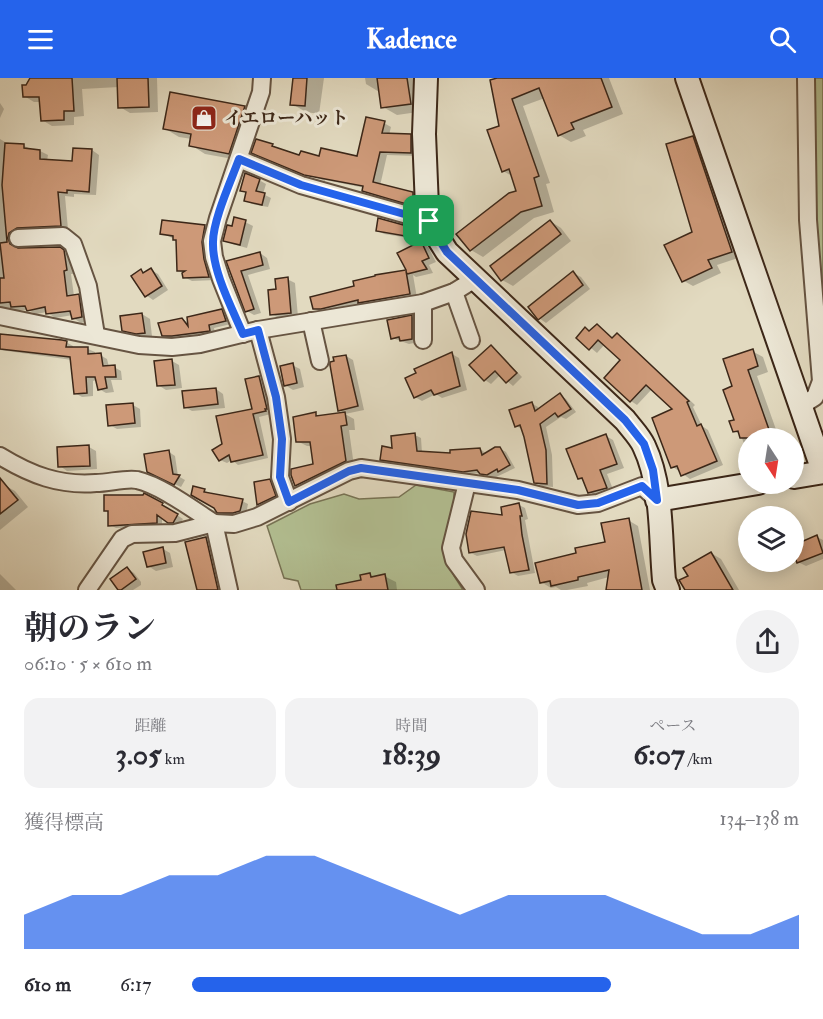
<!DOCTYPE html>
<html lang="ja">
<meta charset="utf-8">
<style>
:root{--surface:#fff;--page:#f2f2f3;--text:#2b2b33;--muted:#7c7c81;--accent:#2563eb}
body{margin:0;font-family:"IM FELL Double Pica","Noto Serif JP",serif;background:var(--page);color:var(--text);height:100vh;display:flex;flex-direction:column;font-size:22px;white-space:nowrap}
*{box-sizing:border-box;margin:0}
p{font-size:20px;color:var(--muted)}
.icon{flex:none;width:33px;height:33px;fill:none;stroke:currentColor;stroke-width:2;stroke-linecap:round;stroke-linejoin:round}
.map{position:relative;height:512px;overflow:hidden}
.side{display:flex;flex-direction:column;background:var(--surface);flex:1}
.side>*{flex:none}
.needle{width:39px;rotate:168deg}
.fabs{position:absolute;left:738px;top:350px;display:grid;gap:12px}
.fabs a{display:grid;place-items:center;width:66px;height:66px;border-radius:50%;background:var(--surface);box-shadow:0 3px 15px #0003;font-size:30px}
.pin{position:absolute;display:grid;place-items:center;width:51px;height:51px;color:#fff;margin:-26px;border-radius:12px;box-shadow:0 3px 9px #0006}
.round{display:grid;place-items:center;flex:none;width:63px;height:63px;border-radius:32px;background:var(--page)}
.overview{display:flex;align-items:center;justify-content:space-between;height:102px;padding:0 24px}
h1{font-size:33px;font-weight:700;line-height:45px}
.stats{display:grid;grid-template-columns:repeat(3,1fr);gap:9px;height:102px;padding:6px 24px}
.stats div{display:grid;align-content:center;border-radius:15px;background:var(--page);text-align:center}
.stats b{font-size:30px;font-weight:700}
.stats small{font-size:16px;font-weight:400}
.stats p{font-size:16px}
.chart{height:168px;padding:12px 24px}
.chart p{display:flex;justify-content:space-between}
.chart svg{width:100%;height:108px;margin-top:6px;fill:var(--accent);opacity:.7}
ul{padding:0 24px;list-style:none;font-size:20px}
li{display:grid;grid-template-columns:96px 72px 1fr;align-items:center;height:45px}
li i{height:15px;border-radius:8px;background:var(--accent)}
header{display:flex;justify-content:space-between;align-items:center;height:78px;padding:0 24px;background:var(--accent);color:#fff;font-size:27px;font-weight:700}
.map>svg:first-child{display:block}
.green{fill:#b3c093;stroke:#787456;stroke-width:1.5}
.shadow{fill:#0003}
.building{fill:#cd9978;stroke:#3c2718;stroke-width:1.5}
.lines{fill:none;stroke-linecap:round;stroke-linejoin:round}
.street-casing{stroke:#665442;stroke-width:20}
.secondary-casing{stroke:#3c2718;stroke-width:26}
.street{stroke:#ece7d6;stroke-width:16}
.secondary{stroke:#ece7d6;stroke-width:22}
.route-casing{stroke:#fff;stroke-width:12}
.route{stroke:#2563eb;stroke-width:8}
.labels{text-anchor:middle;stroke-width:6;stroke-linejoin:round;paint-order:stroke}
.poi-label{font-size:18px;font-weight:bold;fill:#3c2718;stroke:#ece7d6;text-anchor:start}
</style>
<header><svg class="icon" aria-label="menu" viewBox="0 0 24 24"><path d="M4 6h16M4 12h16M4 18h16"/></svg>Kadence<svg class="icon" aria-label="search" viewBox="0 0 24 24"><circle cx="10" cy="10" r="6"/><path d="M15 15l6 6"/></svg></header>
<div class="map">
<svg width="823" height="512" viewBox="0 0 823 512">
<rect width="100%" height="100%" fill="#e2dac0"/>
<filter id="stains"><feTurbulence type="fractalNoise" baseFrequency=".00333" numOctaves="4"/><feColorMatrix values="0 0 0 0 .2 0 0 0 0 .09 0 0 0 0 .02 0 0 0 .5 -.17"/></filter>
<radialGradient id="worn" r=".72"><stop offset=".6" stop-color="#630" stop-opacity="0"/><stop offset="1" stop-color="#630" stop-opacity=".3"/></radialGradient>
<g class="green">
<path d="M810 0H823V251L810 52Z"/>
<path d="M416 407 454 414V425L447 481 454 498 463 512H301L298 503 284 500 267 448 310 426 344 416 359 421 399 419Z"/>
</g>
<g class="shadow">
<path d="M32 0H157L158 34 130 35 120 29 119 9 82 11 84 38 74 39V47L52 48 42 42 41 24H34L24 18Z"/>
<path d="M294 0H324L319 36 306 34 292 26Z"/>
<path d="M365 0H424L425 33 397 37 383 29 381 15 366 6Z"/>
<path d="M503 0H609L623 36 583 52 586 58 571 64 559 57 545 20 523 28 550 105 546 106 554 134 534 140 483 179 471 172 458 156 518 114 512 98 503 93 501 49Z"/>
<path d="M0 25 4 31 0 40Z"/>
<path d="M244 30 259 38 244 83 205 76 191 67 192 61 179 59 164 50Z"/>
<path d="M384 45 391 49 389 57 410 58 417 62 418 78 387 77 380 108 412 116 419 120 420 130 371 117 364 113 365 110 325 102V103L260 78 257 62 300 79 358 80Z"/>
<path d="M693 60 703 66 741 179 717 187 721 195 693 208 684 203 693 154Z"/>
<path d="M0 61 5 64V66L24 68 33 72 40 73 48 77 47 83 73 85 92 72 99 77 96 117 74 116V119L65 118 68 151 25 153 15 165 17 172 59 170 71 178 74 196H71L74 218 78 217 86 222 90 243 81 245 73 240V237L55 240 47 234 36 236 28 232 0 233Z"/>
<path d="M259 102 266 106 263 116 271 120 268 129 252 126 245 122 247 115 242 112Z"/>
<path d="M550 143 561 150 571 163 513 208 502 202Z"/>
<path d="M163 144 205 148 212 153 216 202 192 203 184 199V195L179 193 178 163 162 155Z"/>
<path d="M245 144 253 148 247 170 232 166 225 162 233 150Z"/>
<path d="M417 152 424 156 428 163 384 156 378 153Z"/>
<path d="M421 165 428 169 436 184 429 187 433 195 416 199 413 197 417 220 367 228 363 226 329 234H322L314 230 377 198 408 193Z"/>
<path d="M260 175 267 180 270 191 248 197 261 235 254 237 247 233 228 184Z"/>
<path d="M151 192 158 196 168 212 153 222 146 217 141 193 145 196Z"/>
<path d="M573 195 581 199 590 211 546 245 539 240Z"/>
<path d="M287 201 295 205 298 239 279 240 271 236Z"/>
<path d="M221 232 227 236 231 246 214 250 215 255 178 261 169 260 163 257 182 241 189 245Z"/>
<path d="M142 236 150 241 152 258 145 259 131 256 123 252Z"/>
<path d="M412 239 419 243V264L409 266 392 260 389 243Z"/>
<path d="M597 247 614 261 617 257 624 261 695 327 693 329 702 348 708 352 723 387 690 401 673 389 675 331 652 311 637 327 631 323 622 282 605 266 597 275 578 259 591 254Z"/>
<path d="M0 257 66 264 73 268V270L88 271 95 274V277H100L107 281 109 289H114L121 293 122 302H111L114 314 106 315 99 311 97 302 93 303V318L82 319 75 315 72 282 0 272Z"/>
<path d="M491 269 497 273 522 299 513 308 500 297 491 306 485 302Z"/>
<path d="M752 273 763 279 768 294 757 298 779 360H748V373L746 372 741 357 734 353Z"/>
<path d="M452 276 459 280 467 312 442 320 436 316 422 323 415 319Z"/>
<path d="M346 278 353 282 364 332 345 336 354 341 355 352H349L354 388 305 413 296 407 314 387 312 368H307L297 363 315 336 321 339 346 336 339 332Z"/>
<path d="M172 283 179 287 182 310 166 312 158 307Z"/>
<path d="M292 287 300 291 304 309 293 312 285 307Z"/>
<path d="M259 299 265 303 271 336 259 339 268 380 238 387 232 382 227 385 220 382 253 332Z"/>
<path d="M216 311 223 316 225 330 192 333 185 329 184 315Z"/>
<path d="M560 317 566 321 576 334 566 341 561 339 546 349 552 377 553 409 542 408 535 404 526 359 522 351 516 348 531 325 538 329 539 332Z"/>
<path d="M133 327 140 331 141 349 117 351 110 347Z"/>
<path d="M415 357 421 360 422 375 451 377 480 371 487 376 499 370 506 374 515 390 494 400 481 395 470 396 387 385 381 381Z"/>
<path d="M606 358 613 362 624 390 607 396 614 414 597 419 590 414 585 404 580 400Z"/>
<path d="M89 369 96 373 97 391 67 393 60 388Z"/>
<path d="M169 374 175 378 178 398 185 402 181 409 155 397Z"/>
<path d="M270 402 277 407 282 422 266 430 259 426Z"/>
<path d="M4 407 15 413 28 429 0 452V410Z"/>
<path d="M204 412 210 416 242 423 248 426 246 436 225 437 192 416Z"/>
<path d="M145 417 169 430 168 431 183 441 179 447H176L162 439V448L116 450 110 447V434L106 432Z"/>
<path d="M519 427 525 430 528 441 525 442 535 495 518 498 511 494 506 472 477 478 471 475 504 439Z"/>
<path d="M628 442 638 448 650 512H608L609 499 587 505 588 508 567 512H561L556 509 551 510 541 504 578 476 606 465Z"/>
<path d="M817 459 823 462V481L806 488 798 484 794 468Z"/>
<path d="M206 461 216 467 227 512H199L187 465Z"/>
<path d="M163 471 170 475 173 489 156 493 148 488Z"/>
<path d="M711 475 721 481 739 512H687L681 503 690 498Z"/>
<path d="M127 490 134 495 141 504V507L133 512H120L112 501Z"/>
<path d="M0 496 16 512H0Z"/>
<path d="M370 497 376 500 384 498 396 504 397 512H349L354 505 362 503Z"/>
</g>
<g class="building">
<path d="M30 0H72L74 33H64V42L41 43 39 19H23L22 7H26Z"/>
<path d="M117 0H148L149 29 118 30Z"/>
<path d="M293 0H307L305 28 290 27Z"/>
<path d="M377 0H407L411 26 381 30Z"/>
<path d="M497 0H601L612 29 571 45 574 51 558 58 539 10 512 21 539 98 534 100 542 128 521 134 470 173 456 156 509 115 516 113 509 91 502 94 487 52 499 48 490 2Z"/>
<path d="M170 14 245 28 229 76 189 68 191 56 163 51Z"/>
<path d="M366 39 385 43 382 55 411 56V75L380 74 373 104 413 114V128L362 113 363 108 304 97 251 75 256 61 273 66 272 68 299 77 301 73 319 78 321 70 357 78Z"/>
<path d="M693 58 732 174 708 182 712 190 682 204 664 167 692 154 666 66Z"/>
<path d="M5 65 24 66V70L40 72V81L72 83 73 70 92 71 89 114 67 112V115L58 114 61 148 17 150 9 155 8 160 10 166 18 170 60 169 64 172 67 192 64 193 67 218 79 216 82 239 72 241 70 233 46 236 45 229 27 233 25 228 11 229 10 224 0 225V200H4L0 165 7 164 2 107Z"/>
<path d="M245 95 260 101 256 113 265 115 262 127 244 123 246 114 240 113Z"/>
<path d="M234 139 246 142 240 167 223 163 227 147 232 148Z"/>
<path d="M378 140 418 151 423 161 376 153Z"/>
<path d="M162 142 205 147 202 164 204 181 209 199 183 200 182 195 185 193H177L176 162H173V158L160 156Z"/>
<path d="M550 142 561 156 501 203 490 188Z"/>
<path d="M421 163 429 180 422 183 427 191 407 196 406 193 410 216 358 225V222L321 231H313L310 219 354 208 353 203 375 198V197L406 192 397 175Z"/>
<path d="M260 174 263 187 241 193 254 231 245 234 226 183Z"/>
<path d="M151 190 162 208 145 219 131 198 141 191 143 195Z"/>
<path d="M573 193 583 207 538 242 528 229Z"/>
<path d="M288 199 291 235 270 237 268 212 276 211 275 201Z"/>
<path d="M222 231 226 243 209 247 210 253 172 258H162L158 245 182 240 188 248 187 239Z"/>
<path d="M142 235 145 255 136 256 122 253 120 238Z"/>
<path d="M412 237V261L400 263 399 259 391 261 387 242Z"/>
<path d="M597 246 612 260 617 255 689 323 687 324 697 348 701 346 717 383 681 398 677 388 671 390 652 340 672 331 646 307 630 324 604 300 620 282 598 262 589 272 576 260 585 249 589 253Z"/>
<path d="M0 256 62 262 67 263 66 269H88V276L101 275 103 288 115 287 116 299H105L107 310 98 312 95 299H86L87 315 74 316 70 279 0 271Z"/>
<path d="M491 267 517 295 506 305 495 293 484 303 469 287Z"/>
<path d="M753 271 758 288 748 292 772 360H740L738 353 733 354 729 343 734 342 723 312 732 308 723 281Z"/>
<path d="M452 274 460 308 434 317 431 312 414 320 405 300 416 295 414 291Z"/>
<path d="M346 277 358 328 338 333 330 287V284L334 283 333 279Z"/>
<path d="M172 281 175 307 157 308 154 283Z"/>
<path d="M293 285 297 305 284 308 280 288Z"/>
<path d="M259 298 267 331H265L266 333 253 336 263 377 231 384 229 377 219 383 212 372 222 366 216 338 252 331 245 301Z"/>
<path d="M216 310 218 326 184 330 182 313Z"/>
<path d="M560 315 571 331 558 339 555 335 540 346 546 372 547 406 534 405 524 359 520 347 515 349 509 332 532 324 535 333Z"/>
<path d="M133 325 135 345 108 348 106 327Z"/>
<path d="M316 334V338L345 334 347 347 341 348 346 383 295 408 291 397V391L313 386 310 364H296L293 339Z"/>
<path d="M415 355 417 373 450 375V372L480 370 482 377 495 369H500L510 387 498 394 497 391 487 397 480 396 477 392 463 394 380 382 382 368 392 370 391 358Z"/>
<path d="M606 356 617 386 600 392 607 410 588 415 582 400 578 401 566 371Z"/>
<path d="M89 367 90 388 58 389 57 369Z"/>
<path d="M169 372 173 396 180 397 174 407 147 394 144 376Z"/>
<path d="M0 400 18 422 0 436Z"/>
<path d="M270 401 276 418 257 427 254 404Z"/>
<path d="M193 408 205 411 204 414 243 421 240 433 233 435H217L214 430 191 417Z"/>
<path d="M144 415 163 425 162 427 178 436 173 445H168L157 437V445L108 448V433H104V417H143Z"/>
<path d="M519 425 522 438H520L522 457 529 492 510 495 504 469 469 475 466 456 471 433 502 437 501 429Z"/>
<path d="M629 440 642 512H606L609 492 578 499V502L551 508 550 503 540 505 535 485 576 475 575 470 605 464 601 445Z"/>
<path d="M817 457 823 475 797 485 794 476V467Z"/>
<path d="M206 459 218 512H197L185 464Z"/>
<path d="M163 469 166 485 147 489 143 474Z"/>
<path d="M711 474 733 512H685L679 502 688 498 683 490Z"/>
<path d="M127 489 136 501 121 512H118L110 501Z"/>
<path d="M370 495 371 499 385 496 388 512H337L336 507 361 502 360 497Z"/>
</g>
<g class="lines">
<g class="street-casing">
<g id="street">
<path d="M239 81 301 107 429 143"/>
<path d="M18 160 63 158 73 166 88 208 96 257"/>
<path d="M454 214 471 262"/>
<path d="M423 225V262"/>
<path d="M0 238 139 267 172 269 200 266 258 252 423 225 454 214 475 201"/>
<path d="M311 243 320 283"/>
<path d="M258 252 276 319 282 361 280 399 289 424"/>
<path d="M243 256 221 201 214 179 212 163 218 140 261 14 262 0"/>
<path d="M801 328 815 319 821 303 808 142 806 0"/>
<path d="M0 378C31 397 60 408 96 405 109 405 125 400 137 402 162 408 192 431 214 445L229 512"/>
<path d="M467 405 451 470 454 482 476 512"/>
<path d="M87 512 122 461 132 456 175 455 214 445 234 446 257 439 349 393 361 390 518 412 578 427 598 425 642 408 657 422"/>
</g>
</g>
<g class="secondary-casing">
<g id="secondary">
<path d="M426 0 424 56 427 129 429 143 435 155 447 174 625 342C631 350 640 359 644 368 663 408 660 459 664 502L668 512"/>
<path d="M687 0 823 393"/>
<path d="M794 399 823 394"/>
<path d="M657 422 758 405"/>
</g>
</g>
<use href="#street" class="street"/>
<use href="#secondary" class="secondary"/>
</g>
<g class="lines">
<g class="route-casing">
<path id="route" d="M239 81 301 107 429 143 435 155 447 174 625 342 644 366 653 392 657 422 642 408 598 425 578 427 518 412 361 390 349 393 289 424 280 399 282 361 276 319 258 252 243 256C232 230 212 193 213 164 213 142 231 103 239 81Z"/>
</g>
<use href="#route" class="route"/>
</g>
<defs>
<g id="shop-square" transform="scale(1.35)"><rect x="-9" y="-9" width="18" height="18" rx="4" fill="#8f2418" stroke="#ece7d6"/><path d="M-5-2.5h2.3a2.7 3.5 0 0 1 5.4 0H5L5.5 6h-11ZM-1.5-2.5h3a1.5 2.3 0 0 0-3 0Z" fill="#fff"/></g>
</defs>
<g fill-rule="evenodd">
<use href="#shop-square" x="204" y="40"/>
</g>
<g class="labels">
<g class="poi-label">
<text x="224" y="46">イエローハット</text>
</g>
</g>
<rect width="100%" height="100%" filter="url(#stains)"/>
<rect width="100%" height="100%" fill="url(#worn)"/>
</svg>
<div class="fabs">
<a><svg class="needle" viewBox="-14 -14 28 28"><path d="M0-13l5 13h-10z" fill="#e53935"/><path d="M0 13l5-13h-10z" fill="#7c7c81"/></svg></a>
<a><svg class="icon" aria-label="layers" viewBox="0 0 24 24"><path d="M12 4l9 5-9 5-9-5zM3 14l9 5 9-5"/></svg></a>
</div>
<div class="pin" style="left:429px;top:143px;background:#1e9e55"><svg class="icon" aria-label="arrive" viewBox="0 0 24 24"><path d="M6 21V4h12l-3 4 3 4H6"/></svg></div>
</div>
<section class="side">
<div class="overview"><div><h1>朝のラン</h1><p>06:10 · 5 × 610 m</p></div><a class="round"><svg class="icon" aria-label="share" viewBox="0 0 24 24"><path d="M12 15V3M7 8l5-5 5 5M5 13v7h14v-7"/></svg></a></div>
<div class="stats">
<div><p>距離</p><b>3.05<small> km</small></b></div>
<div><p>時間</p><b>18:39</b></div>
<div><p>ペース</p><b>6:07<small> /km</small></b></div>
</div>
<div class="chart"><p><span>獲得標高</span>134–138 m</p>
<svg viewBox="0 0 160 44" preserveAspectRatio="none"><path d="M0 44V30L10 22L20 22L30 14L40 14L50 6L60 6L70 14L80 22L90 30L100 22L110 22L120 22L130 30L140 38L150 38L160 30V44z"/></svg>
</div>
<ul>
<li><b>610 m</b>6:17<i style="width:69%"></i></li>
</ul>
</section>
